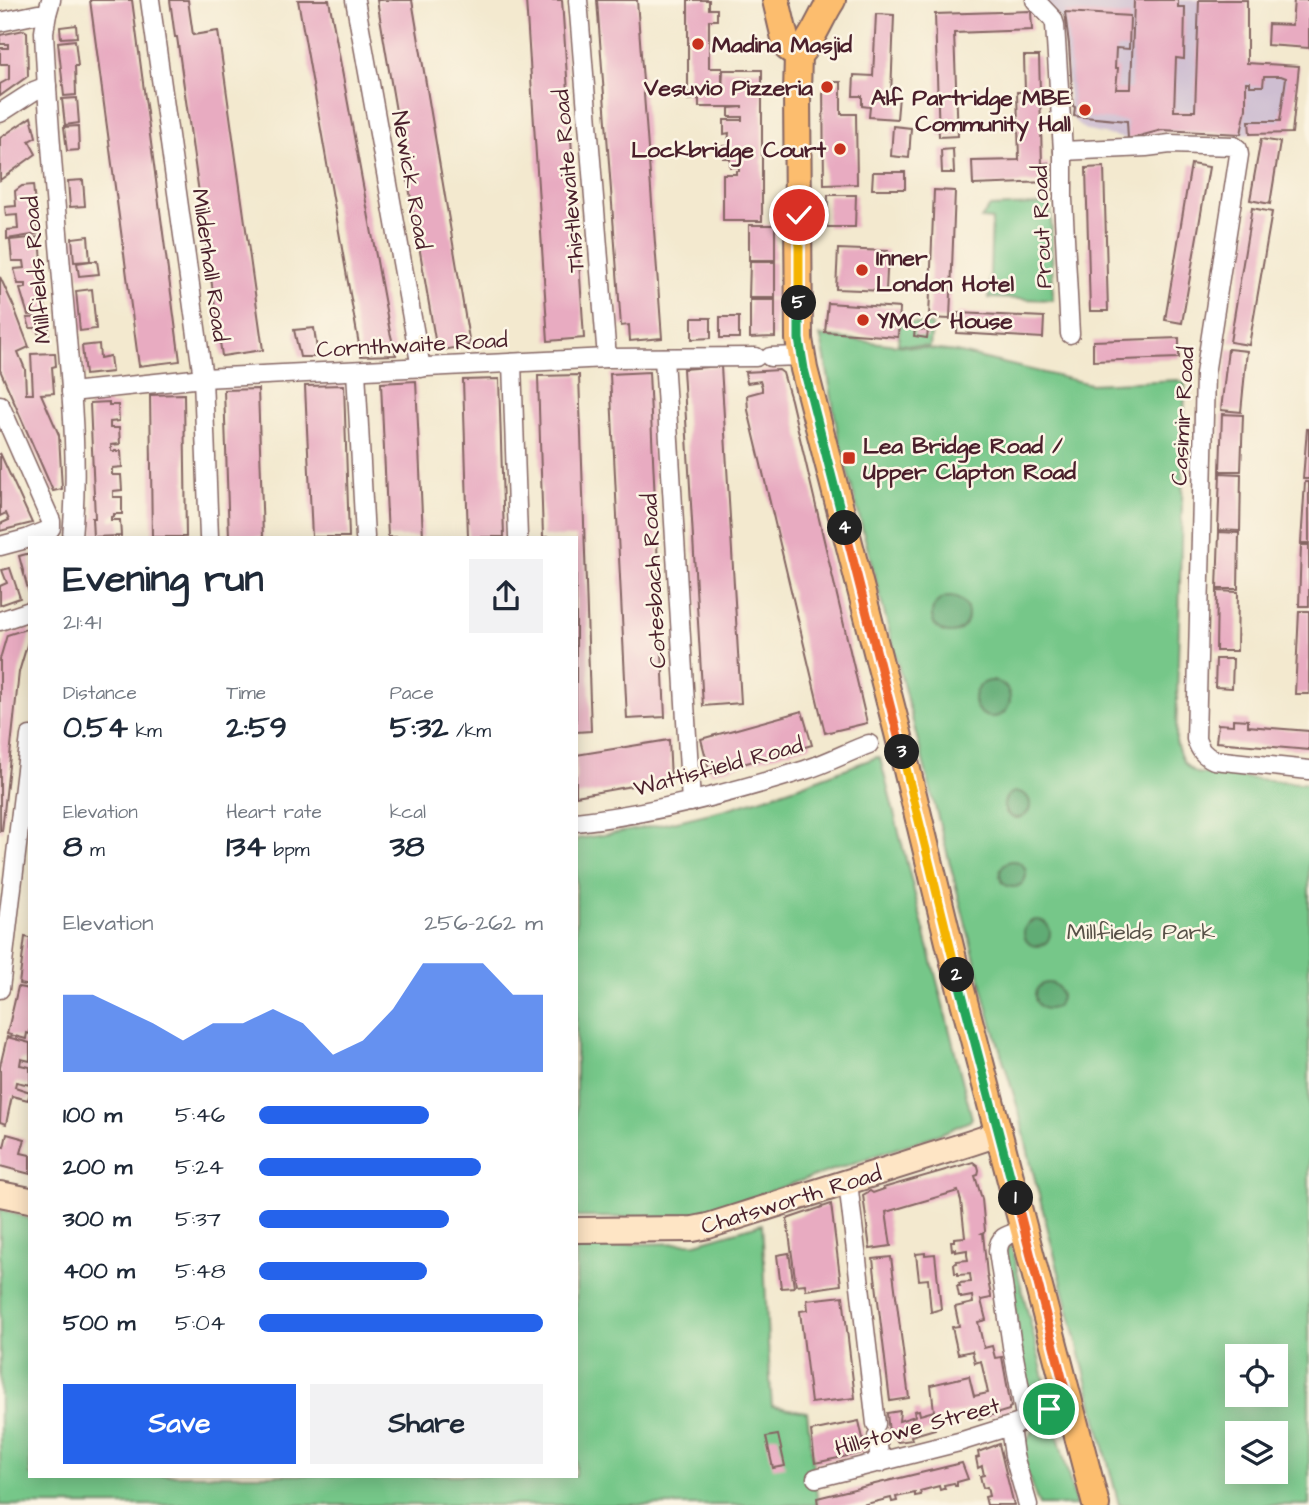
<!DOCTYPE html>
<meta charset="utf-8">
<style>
:root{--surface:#fff;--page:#f2f2f3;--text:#1f2937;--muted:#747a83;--accent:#2563eb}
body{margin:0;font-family:"Architects Daughter",sans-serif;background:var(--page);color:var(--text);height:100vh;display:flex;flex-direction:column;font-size:26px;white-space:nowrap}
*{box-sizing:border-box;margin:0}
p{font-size:23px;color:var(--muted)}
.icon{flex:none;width:38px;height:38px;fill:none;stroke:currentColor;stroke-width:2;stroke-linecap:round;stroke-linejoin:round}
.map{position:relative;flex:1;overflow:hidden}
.sheet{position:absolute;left:28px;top:536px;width:550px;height:942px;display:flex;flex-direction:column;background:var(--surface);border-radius:0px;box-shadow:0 4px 18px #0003}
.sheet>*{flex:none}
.controls{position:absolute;left:1225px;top:1344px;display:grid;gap:14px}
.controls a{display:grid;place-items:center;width:63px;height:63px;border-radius:0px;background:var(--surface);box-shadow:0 4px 18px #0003;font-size:35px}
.pin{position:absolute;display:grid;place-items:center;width:60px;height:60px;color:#fff;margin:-30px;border:4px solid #fff;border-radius:50%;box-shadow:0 2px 7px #0007}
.km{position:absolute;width:35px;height:35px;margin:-18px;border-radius:50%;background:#222;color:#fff;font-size:19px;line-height:35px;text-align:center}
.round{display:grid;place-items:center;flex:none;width:74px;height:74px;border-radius:0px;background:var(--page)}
.head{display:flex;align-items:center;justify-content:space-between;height:119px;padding:0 35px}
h1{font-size:38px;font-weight:700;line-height:52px}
.metrics{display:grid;grid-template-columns:repeat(3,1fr);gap:10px;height:119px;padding:7px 35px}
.metrics div{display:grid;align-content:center}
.metrics b{font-size:30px;font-weight:700}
.metrics small{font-size:19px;font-weight:400}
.metrics p{font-size:19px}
.chart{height:196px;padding:14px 35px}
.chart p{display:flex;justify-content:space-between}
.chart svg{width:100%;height:126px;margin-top:7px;fill:var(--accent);opacity:.7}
.button{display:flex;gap:14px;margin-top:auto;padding:14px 35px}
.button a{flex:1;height:80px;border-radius:0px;background:var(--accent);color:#fff;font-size:28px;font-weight:700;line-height:80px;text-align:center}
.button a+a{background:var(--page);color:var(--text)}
ul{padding:0 35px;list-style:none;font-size:23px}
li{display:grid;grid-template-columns:112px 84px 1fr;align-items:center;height:52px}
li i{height:18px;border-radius:9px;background:var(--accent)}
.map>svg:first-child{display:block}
.industrial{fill:#cebed1}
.green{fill:#76c789;stroke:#60735a;stroke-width:2;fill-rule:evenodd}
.forest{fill:#60ac75;stroke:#556650;stroke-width:2}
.building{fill:#e8abc1}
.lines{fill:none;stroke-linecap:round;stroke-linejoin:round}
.street-casing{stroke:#856664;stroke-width:21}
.secondary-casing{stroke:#856664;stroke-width:28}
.primary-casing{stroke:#856664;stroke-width:30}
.street{stroke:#fff;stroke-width:18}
.secondary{stroke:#fee5c5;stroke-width:24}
.primary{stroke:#fcbd6e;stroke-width:26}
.split-1-casing{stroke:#fff;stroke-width:14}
.split-2-casing{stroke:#fff;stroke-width:14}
.split-3-casing{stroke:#fff;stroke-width:14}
.split-4-casing{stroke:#fff;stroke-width:14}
.split-5-casing{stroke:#fff;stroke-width:14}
.split-6-casing{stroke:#fff;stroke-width:14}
.split-1{stroke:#f0652b;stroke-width:9}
.split-2{stroke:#22a559;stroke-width:9}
.split-3{stroke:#f5b400;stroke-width:9}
.split-4{stroke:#f0652b;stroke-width:9}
.split-5{stroke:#22a559;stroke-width:9}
.split-6{stroke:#f5b400;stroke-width:9}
.poi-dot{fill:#c8321e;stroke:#fcf5e5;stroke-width:2.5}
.labels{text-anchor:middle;stroke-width:5;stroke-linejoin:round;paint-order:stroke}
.poi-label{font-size:23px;font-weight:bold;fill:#4a1f2b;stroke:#fcf5e5;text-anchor:start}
.street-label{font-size:23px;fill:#4a1f2b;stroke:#fcf5e5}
.park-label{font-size:23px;fill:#575147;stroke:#fcf5e5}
</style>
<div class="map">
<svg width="1309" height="1505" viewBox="0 0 1309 1505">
<rect width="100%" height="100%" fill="#fcf5e5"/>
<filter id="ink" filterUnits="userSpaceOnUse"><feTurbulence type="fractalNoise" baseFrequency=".0143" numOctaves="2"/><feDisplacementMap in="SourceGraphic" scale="14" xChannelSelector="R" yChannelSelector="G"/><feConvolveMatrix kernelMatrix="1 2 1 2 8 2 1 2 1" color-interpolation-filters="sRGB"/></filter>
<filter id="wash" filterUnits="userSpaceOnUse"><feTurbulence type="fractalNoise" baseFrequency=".00686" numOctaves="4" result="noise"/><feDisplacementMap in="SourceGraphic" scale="28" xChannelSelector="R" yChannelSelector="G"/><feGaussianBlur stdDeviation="1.57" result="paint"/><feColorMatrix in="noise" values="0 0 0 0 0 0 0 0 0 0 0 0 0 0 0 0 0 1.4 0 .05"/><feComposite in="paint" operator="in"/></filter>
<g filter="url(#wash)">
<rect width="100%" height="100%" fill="#f3e9cf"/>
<path class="industrial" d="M1044 0H1247V63L1299 66 1292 133 1241 134 1162 131 1128 139 1088 131 1079 126 1070 115 1062 20Z"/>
<g class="green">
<path d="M1051 204 1053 300 989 298 992 220 981 219 990 207Z"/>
<path d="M900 322 932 325 930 347 898 344Z"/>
<path d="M820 336 956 352 1090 384 1178 380 1185 384 1176 741C1180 756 1182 764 1196 773L1309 784V1505H1119L1031 1164 1019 1112 989 1013 839 439C832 405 829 370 820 336ZM1237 1356H1276V1395H1237ZM1237 1433H1276V1472H1237Z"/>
<path d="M877 757 880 758 972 1118 970 1121 942 1133 691 1218 576 1217V839C650 829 725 812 796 787 823 777 850 767 877 757Z"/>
<path d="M0 1209 30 1219V1475H576V1245L696 1243 762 1224C766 1285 767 1346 772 1406L807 1412 818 1505H0Z"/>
<path d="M1011 1245 1048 1394 1034 1405 1032 1403 1024 1367 1006 1250Z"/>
<path d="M1054 1420 1076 1505H1039C1032 1486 1015 1452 1030 1435 1035 1428 1046 1424 1054 1420Z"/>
</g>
<g class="forest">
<circle cx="950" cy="615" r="18"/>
<circle cx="992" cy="699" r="18"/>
<circle cx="1017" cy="805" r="13"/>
<circle cx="1013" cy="874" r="13"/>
<circle cx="1037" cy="933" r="13"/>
<circle cx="1048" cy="996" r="13"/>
</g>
<g id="blocks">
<g class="building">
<path d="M90 0H132L180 361 139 366Z"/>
<path d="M170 0H188L193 35 218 31 263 350 222 356 179 51 177 37H175Z"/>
<path d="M298 0H329L390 332 396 355 361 356Z"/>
<path d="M377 0H412L470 345 437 351Z"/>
<path d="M526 0H562L584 338 548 341Z"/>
<path d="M597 0H637L662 338 630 341 629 325 621 326Z"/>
<path d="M688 0H709V9H717V20H709V68H722V92L723 70H762V221H723V174H736V171H739V167H730V158H723V146H728L729 133 724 134V120H742V117H729V108L743 107H699V99L688 100Z"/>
<path d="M1134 0H1178V7H1185L1184 59 1176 58 1174 111H1195L1199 0H1247V63L1299 66 1292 133 1250 134 1249 121H1280L1286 78 1281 76H1264L1263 86H1250V82H1246V109L1241 134 1162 130 1128 139 1127 121 1074 116 1075 107 1073 106 1069 44 1065 12 1130 16 1129 49 1116 48 1115 68H1118L1116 89H1131Z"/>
<path d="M1294 0H1309V48L1267 45 1268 24 1292 25Z"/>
<path d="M1031 11 1032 30 954 33 958 136 939 137 935 14Z"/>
<path d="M876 14 894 15 891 96H899L897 119 869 117 870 107 862 106V96H853L854 75 873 76Z"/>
<path d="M76 25 77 37 61 38 60 27Z"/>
<path d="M24 30 27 32 28 76 0 96V84L9 79V64H0V48H8V44H0V35Z"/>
<path d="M75 40 78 66H75L76 95 64 96 58 42Z"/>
<path d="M1024 56H1039L1042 164 1048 163 1049 182 973 185 972 161 1019 160 1017 92H1025Z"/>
<path d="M823 82H841V114H856L857 184 824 185Z"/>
<path d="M77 98 79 123 65 125 62 99Z"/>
<path d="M31 117 36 137 29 141 36 154 0 180V138Z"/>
<path d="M78 126 79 150 67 151 64 127Z"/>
<path d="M893 126 911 128 909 158 891 156Z"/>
<path d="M1261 139 1280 142 1270 204 1250 200Z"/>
<path d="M953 149 954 173H942L941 150Z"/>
<path d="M1191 164 1209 167 1182 323 1165 320Z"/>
<path d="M1104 167 1108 311H1090L1086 168Z"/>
<path d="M873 172H905V189H872Z"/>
<path d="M83 180 85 206 70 207 68 181Z"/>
<path d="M33 185 38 234 7 239V230L18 229 17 215 6 216 5 207 16 206 15 191 22 186Z"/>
<path d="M934 190 955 191 950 319 929 318Z"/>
<path d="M828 195H856L855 227H827Z"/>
<path d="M1252 208 1272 212 1249 345 1230 342Z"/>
<rect x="749" y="225" width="26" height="35"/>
<path d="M88 236 90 261 74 262 72 238Z"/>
<path d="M40 237 46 314 28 315 20 289 26 288V284H18L14 269 25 268 24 261H12L10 240Z"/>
<path d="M838 249 888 251 886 291 836 289Z"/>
<path d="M90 261H97L99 274 79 276 77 263Z"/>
<path d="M750 262H775V298H749Z"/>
<path d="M0 277 13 305 29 347 18 352 25 369 26 394H33L31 354 55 353 56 366 52 367 54 393 41 394 59 435 62 489 53 491 0 370Z"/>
<path d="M92 289 96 329 80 331 76 291Z"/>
<path d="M750 300H775V337L750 338Z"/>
<path d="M828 303 900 308 898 337 825 332Z"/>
<path d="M958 313 1044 317 1043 338 957 333Z"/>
<path d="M48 317 49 333H38V328H30L27 318Z"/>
<rect x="720" y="317" width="19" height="21"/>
<path d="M692 318H711V338L692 339Z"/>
<path d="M314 328 318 357H300L294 330Z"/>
<path d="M915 329 928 330 927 338 914 336Z"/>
<path d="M1179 338V358L1093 361V341Z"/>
<path d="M99 344 100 358 110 356 112 372 85 375 82 346Z"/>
<path d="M1228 349 1247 351 1241 412 1221 410Z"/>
<path d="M721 366 741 703 703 706 683 369Z"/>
<path d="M779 370 783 373 791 400 867 723 825 733 748 410 747 395 762 391V387L760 381 747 383 745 372Z"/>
<path d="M649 372 665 717 627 719 610 374Z"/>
<path d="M579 375 591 731 576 732V537H543L538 376Z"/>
<path d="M499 379 504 537H468L463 380Z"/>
<path d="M416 381 423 537H388L381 383Z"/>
<path d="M344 385 349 537H312L305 386Z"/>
<path d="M258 389 263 537H229L224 390Z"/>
<path d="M184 394 186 537H152L150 395Z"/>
<path d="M109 402V405H118L119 421 110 422V428H119L120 444 111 445V451H121L122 467 112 468V475H121L122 490 113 491V497H122V514H114V516L111 517V520H120L121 536 93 537 92 518H95L90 403Z"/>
<path d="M1222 414 1243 415 1241 471H1220Z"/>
<path d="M1307 429H1309V479H1303Z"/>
<path d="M0 453 32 523 0 531V524L9 520 6 513 0 516Z"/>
<path d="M1220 473 1241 474 1240 531 1218 530Z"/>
<path d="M1305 482H1309V543H1301Z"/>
<path d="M1219 532 1239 533 1238 589H1217Z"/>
<path d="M1301 545H1309V606H1299Z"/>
<path d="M30 553V593H29L19 556Z"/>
<path d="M10 568 20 598 0 605V586L7 583 2 570Z"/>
<path d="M1217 591 1238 592 1237 651H1216Z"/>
<path d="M1299 611H1309V694H1295Z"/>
<path d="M29 628 30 635 19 672 2 831H0V659L7 635Z"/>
<path d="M1216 659H1233L1232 688 1215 687Z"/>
<path d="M802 711 812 745 710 773 701 739Z"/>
<path d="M1233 719 1248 720V726L1309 731V750L1216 742 1218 724 1233 725Z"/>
<path d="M669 740 671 779 576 796V755Z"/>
<path d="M25 937 30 938V986L19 984Z"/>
<path d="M18 987 30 989V1034L27 1033 26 1039 7 1034Z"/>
<path d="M7 1037 30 1043V1061L21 1059 20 1065 30 1067V1085L16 1082 15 1087 30 1092 28 1100 12 1096 6 1124 0 1122 1 1097H0V1066Z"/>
<path d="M7 1134 25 1139 21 1153 30 1155V1174L0 1166V1146L4 1147Z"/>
<path d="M973 1162 978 1166 979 1170 978 1175 975 1176 982 1199 985 1231 982 1233H983L987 1275 991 1296V1298L981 1300 986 1320 978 1322 984 1348 992 1346 995 1358 1002 1357 1011 1407 1009 1408V1410L979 1419 976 1408 939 1417 940 1422 935 1423V1429L911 1436 912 1440 898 1442 889 1433 887 1413 900 1411 899 1421 915 1416 914 1411 919 1410 920 1415 934 1411 931 1385 969 1376 974 1396 988 1393 981 1361 975 1363 972 1351 958 1354 952 1327 959 1326 955 1307 973 1303 972 1296 961 1298V1296H959L957 1286H960L959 1283 971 1282 970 1274 958 1275V1273H955L954 1264 957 1263 956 1261 968 1260 967 1255V1250L955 1252V1249L952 1250 951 1241H954V1238L965 1237 961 1201 958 1191 886 1212 891 1246 870 1249 863 1195 870 1191 873 1193 884 1189 883 1188Z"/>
<path d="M831 1204 841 1285 806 1290 805 1284 796 1285 787 1219Z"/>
<path d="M789 1253 794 1287 781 1288 777 1255Z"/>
<path d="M925 1253V1255L935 1254 941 1309 931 1312 928 1279 919 1280 916 1254Z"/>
<path d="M891 1257 909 1398 890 1401 873 1259Z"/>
<path d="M843 1296 855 1398 811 1403 800 1311 808 1310 807 1300Z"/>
<path d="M859 1421 866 1452 815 1463 811 1431Z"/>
<path d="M778 1435 785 1466 773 1468 766 1437Z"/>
<path d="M999 1444 1004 1465 1014 1505H987L985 1497 989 1496 987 1487 983 1488 980 1476 984 1475 982 1466 978 1468 976 1458 979 1457 978 1452Z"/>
<path d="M962 1463 968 1479 957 1482V1486H955L954 1483 944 1485 945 1489H943L940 1490 939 1486 920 1491 921 1495 915 1496V1493L896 1497 897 1501 892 1502 891 1498 862 1505H818L817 1498Z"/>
</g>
</g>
</g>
<g filter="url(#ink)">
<use href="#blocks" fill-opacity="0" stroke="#856664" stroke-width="2"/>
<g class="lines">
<g class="street-casing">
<g id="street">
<path d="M51 0 47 14 44 32C48 127 57 220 65 314 71 388 79 463 72 537"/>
<path d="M150 0 203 378 209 537"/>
<path d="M355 0 421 368"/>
<path d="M578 0 607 358"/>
<path d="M1035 0 1053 19 1055 25 1063 151V199L1070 334"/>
<path d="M0 22 38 14H47"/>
<path d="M0 113 34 91 47 86"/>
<path d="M1063 151 1146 147 1170 144 1234 146 1238 149 1239 155 1205 374 1196 739C1200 750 1203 755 1214 760L1309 770"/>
<path d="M770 357 802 356"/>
<path d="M664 358 691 802"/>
<path d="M512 363 518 537"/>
<path d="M356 371 365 537"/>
<path d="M71 392 203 378 607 358 756 357"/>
<path d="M0 405 51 521V528L49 530 31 537"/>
<path d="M0 546 30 538"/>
<path d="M0 621 30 611"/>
<path d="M576 822C652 814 731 793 805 770 827 763 848 752 869 744"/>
<path d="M0 989 30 736"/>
<path d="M848 1182 876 1424"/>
<path d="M1025 1230C1010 1235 999 1234 998 1251L1012 1346 1026 1421"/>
<path d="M1010 1427 1014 1456 1028 1505"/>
<path d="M877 1437 880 1463"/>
<path d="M816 1478 959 1442 1026 1421C1041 1415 1053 1406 1068 1401"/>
</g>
</g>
<g class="secondary-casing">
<g id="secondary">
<path d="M0 1194 30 1200"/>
<path d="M576 1230 693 1229 708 1226 971 1143 986 1138 999 1130"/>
</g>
</g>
<g class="primary-casing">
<g id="primary">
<path d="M776 0 787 47 798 55"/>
<path d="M832 0C820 18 813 40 798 55L797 93 799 339 804 369 898 733 955 967 1096 1505"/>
</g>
</g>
<use href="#street" class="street"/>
<use href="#secondary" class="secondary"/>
<use href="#primary" class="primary"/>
</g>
</g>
<g class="lines" filter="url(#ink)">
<g class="split-1-casing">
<path id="split-1" d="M1016 1198 1068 1401 1056 1405 1049 1409"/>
</g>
<g class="split-2-casing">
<path id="split-2" d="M957 975 1016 1198"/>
</g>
<g class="split-3-casing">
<path id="split-3" d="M902 752 957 975"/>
</g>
<g class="split-4-casing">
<path id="split-4" d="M845 528 902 752"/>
</g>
<g class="split-5-casing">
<path id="split-5" d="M799 303V339L804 369 845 528"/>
</g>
<g class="split-6-casing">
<path id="split-6" d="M799 215V303"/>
</g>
<use href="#split-1" class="split-1"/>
<use href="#split-2" class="split-2"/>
<use href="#split-3" class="split-3"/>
<use href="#split-4" class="split-4"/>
<use href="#split-5" class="split-5"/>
<use href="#split-6" class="split-6"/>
</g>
<g class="poi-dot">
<circle cx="698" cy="44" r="7"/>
<circle cx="827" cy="87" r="7"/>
<circle cx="1085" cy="110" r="7"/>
<circle cx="840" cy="149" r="7"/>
<circle cx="862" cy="270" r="7"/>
<circle cx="863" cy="320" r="7"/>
<rect x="842" y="451" width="14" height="14" rx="3.5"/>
</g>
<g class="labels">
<g class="poi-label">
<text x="712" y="52">Madina Masjid</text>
<text x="813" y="95" text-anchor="end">Vesuvio Pizzeria</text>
<text x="1071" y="105" text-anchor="end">Alf Partridge MBE<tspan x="1071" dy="26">Community Hall</tspan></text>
<text x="826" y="157" text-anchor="end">Lockbridge Court</text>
<text x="876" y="265">Inner<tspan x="876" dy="26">London Hotel</tspan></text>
<text x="877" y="328">YMCC House</text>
<text x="863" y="453">Lea Bridge Road /<tspan x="863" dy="26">Upper Clapton Road</tspan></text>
</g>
<g class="street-label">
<text transform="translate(412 180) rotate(80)" y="8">Newick Road</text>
<text transform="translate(568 181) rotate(-95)" y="8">Thistlewaite Road</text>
<text transform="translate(1041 227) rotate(-92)" y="8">Prout Road</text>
<text transform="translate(211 265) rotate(82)" y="8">Mildenhall Road</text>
<text transform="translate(36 270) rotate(-95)" y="8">Millfields Road</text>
<text transform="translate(412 344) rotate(-3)" y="8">Cornthwaite Road</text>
<text transform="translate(1182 416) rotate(-87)" y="8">Casimir Road</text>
<text transform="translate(653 581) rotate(-93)" y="8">Cotesbach Road</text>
<text transform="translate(718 766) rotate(-15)" y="8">Wattisfield Road</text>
<text transform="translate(791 1199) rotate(-17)" y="8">Chatsworth Road</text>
<text transform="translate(917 1426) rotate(-15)" y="8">Hillstowe Street</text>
</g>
<g class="park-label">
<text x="1141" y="939">Millfields Park</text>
</g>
</g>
</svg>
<div class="controls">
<a><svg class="icon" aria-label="locate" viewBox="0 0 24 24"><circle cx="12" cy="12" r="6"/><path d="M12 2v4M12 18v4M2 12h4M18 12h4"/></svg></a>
<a><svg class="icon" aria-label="layers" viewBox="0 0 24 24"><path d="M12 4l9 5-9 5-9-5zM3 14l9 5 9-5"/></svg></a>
</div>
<div class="pin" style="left:1049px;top:1409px;background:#1e9e55"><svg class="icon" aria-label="arrive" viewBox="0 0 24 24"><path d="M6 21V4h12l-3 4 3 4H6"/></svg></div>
<div class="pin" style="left:799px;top:215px;background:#d93025"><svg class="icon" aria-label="check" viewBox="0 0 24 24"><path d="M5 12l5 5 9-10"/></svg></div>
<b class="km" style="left:1016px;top:1198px">1</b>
<b class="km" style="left:957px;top:975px">2</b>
<b class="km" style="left:902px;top:752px">3</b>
<b class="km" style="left:845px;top:528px">4</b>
<b class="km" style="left:799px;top:303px">5</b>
<section class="sheet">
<div class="head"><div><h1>Evening run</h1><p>21:41</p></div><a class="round"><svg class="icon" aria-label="share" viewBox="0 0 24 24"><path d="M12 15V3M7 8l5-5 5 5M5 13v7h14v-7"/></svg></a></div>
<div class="metrics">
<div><p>Distance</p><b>0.54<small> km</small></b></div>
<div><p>Time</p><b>2:59</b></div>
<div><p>Pace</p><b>5:32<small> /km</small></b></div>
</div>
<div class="metrics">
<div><p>Elevation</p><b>8<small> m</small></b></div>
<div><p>Heart rate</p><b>134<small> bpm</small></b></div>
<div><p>kcal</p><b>38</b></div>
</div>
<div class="chart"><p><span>Elevation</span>256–262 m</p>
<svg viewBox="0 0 160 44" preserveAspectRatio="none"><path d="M0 44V17L10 17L20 22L30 27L40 33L50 27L60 27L70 22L80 27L90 38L100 33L110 22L120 6L130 6L140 6L150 17L160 17V44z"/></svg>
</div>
<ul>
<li><b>100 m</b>5:46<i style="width:60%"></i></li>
<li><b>200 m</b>5:24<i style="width:78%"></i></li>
<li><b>300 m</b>5:37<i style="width:67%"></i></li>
<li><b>400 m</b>5:48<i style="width:59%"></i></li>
<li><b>500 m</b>5:04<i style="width:100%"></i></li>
</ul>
<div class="button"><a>Save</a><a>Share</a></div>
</section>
</div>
